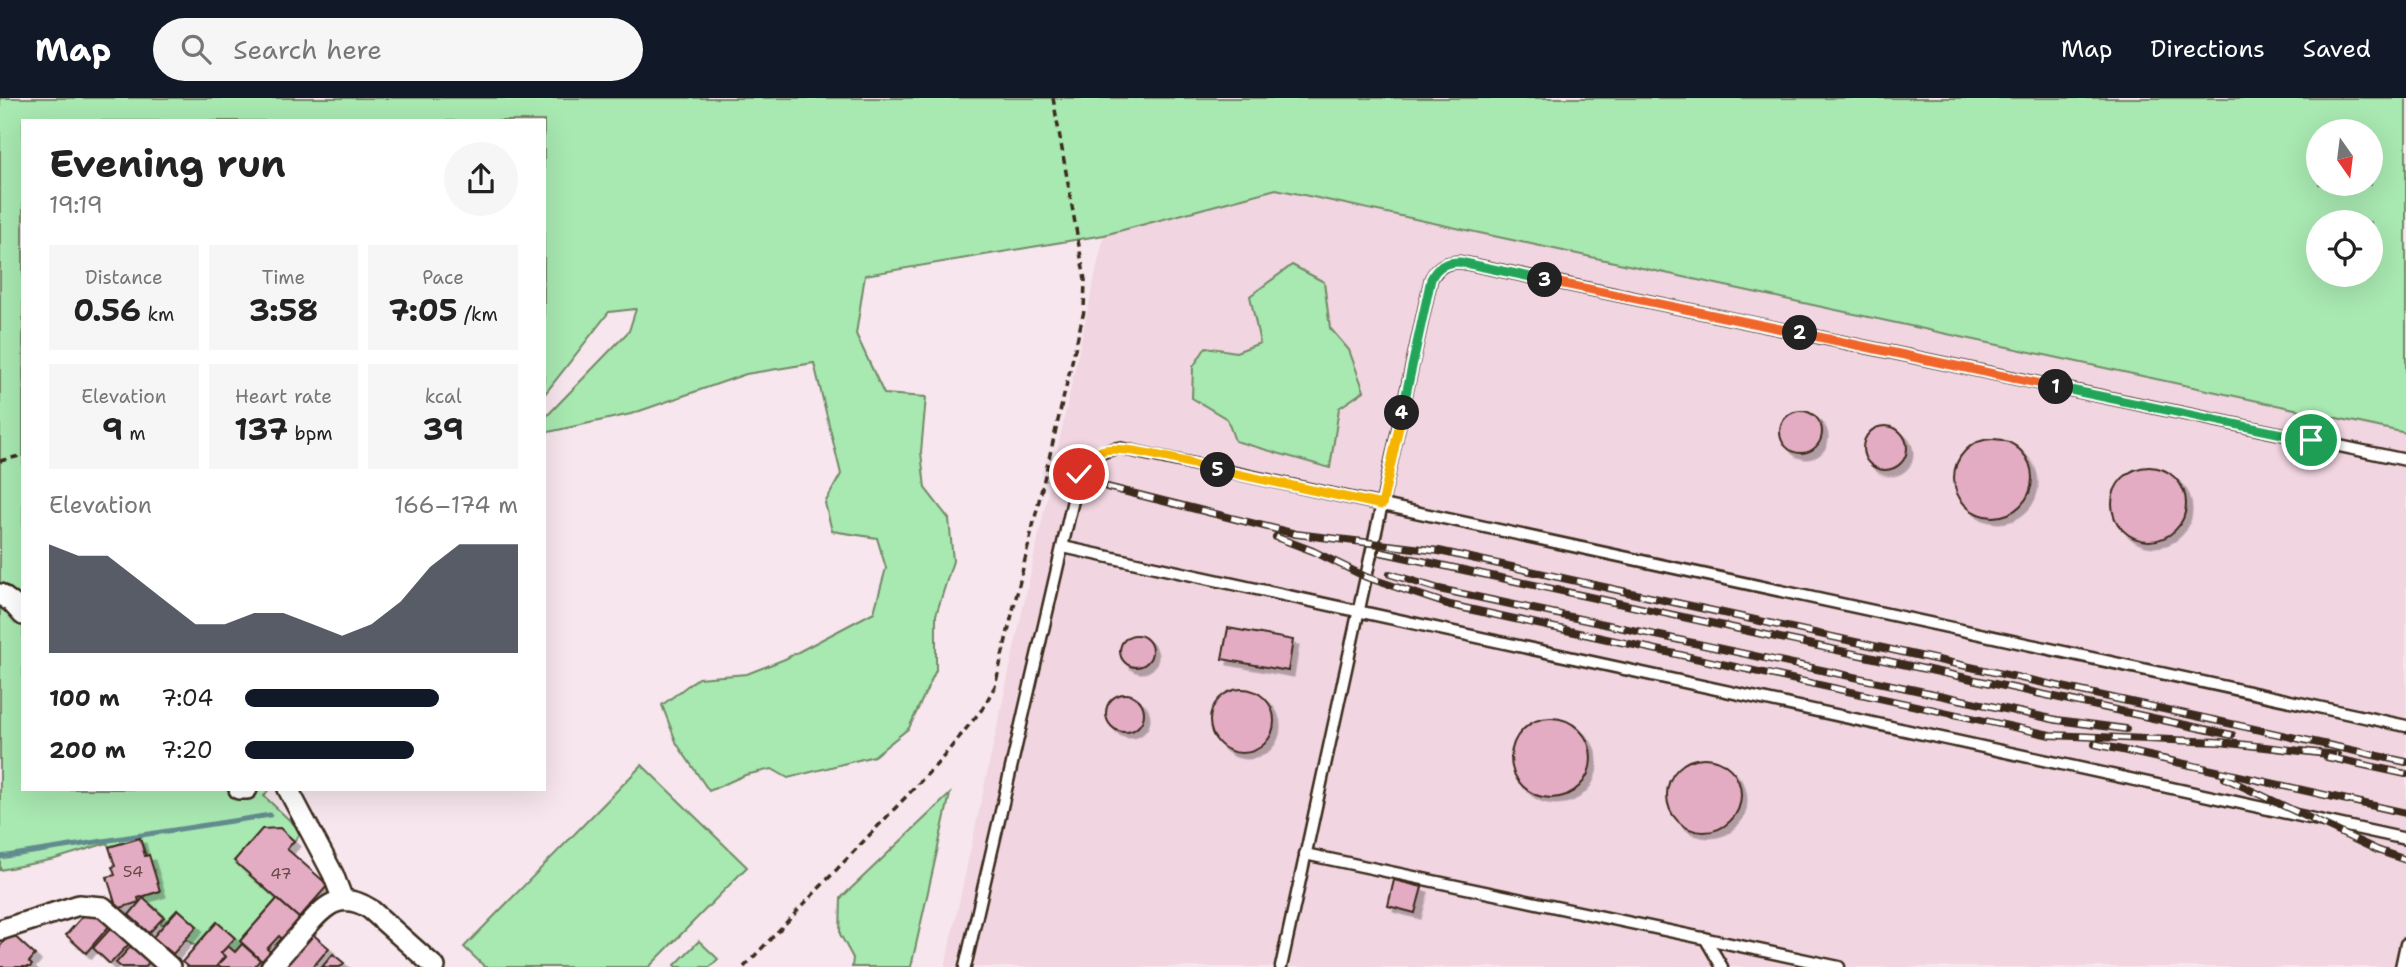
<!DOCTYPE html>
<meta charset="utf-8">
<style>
:root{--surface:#fff;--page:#f6f6f6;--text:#222;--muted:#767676;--accent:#111827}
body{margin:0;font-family:"Shantell Sans",sans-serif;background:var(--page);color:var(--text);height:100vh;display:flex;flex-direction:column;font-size:26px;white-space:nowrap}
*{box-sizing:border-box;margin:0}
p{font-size:23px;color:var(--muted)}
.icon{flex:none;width:38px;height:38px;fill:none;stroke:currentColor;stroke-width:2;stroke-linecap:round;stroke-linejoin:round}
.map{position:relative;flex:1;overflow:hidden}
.drawer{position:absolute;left:21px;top:21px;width:525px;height:672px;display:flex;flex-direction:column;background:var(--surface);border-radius:0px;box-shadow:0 7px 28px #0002}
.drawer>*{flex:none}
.needle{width:46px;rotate:166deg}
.controls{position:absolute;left:2306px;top:21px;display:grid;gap:14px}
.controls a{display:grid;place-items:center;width:77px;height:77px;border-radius:50%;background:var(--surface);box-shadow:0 7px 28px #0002;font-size:35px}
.pin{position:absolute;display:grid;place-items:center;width:60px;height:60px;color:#fff;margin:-30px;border:4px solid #fff;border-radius:50%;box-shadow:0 2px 7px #0007}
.km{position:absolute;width:35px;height:35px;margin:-18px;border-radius:50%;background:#222;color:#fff;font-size:19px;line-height:35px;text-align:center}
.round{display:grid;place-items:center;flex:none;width:74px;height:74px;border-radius:37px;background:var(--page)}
.summary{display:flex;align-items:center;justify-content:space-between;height:119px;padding:0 28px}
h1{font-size:38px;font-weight:700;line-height:52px}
.figures{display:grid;grid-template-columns:repeat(3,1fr);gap:10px;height:119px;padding:7px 28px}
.figures div{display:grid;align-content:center;border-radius:0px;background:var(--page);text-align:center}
.figures b{font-size:30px;font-weight:700}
.figures small{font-size:19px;font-weight:400}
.figures p{font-size:19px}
.chart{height:196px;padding:14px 28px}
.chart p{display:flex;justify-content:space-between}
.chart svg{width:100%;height:126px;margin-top:7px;fill:var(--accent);opacity:.7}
ul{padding:0 28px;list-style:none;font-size:23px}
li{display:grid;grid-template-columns:112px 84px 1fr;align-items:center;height:52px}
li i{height:18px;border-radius:9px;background:var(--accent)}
header{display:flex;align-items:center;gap:42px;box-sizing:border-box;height:98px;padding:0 35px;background:var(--accent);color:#fff}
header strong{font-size:33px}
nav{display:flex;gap:38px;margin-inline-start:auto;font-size:24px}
.search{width:490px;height:63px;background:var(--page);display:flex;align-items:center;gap:18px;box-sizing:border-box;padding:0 24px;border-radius:38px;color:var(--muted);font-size:26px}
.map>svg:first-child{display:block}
.built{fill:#f1d5e0}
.green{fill:#a8e8b1;stroke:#728968;stroke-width:2;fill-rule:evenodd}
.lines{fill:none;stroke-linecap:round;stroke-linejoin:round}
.stream{stroke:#628b8e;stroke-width:5}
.building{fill:#e3acc2;stroke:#3b2a1e;stroke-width:2;filter:url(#shadow)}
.lane-casing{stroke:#3b2a1e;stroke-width:15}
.street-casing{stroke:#3b2a1e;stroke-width:24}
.path{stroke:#3b2a1e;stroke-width:3.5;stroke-dasharray:7 5;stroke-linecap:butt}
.lane{stroke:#fff;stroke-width:10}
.street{stroke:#fff;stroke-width:19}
.rail-casing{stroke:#3b2a1e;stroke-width:8}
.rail{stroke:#fff;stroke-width:5;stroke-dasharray:16;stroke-linecap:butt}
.split-1-casing{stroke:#fff;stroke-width:14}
.split-2-casing{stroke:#fff;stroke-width:14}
.split-3-casing{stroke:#fff;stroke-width:14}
.split-4-casing{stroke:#fff;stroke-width:14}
.split-5-casing{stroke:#fff;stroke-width:14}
.split-6-casing{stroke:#fff;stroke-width:14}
.split-1{stroke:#22a559;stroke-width:9}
.split-2{stroke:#f0652b;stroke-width:9}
.split-3{stroke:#f0652b;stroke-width:9}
.split-4{stroke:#22a559;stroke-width:9}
.split-5{stroke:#f5b400;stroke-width:9}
.split-6{stroke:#f5b400;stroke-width:9}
.labels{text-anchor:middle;stroke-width:5;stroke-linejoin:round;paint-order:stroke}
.number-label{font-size:16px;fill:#654a47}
</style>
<header>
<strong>Map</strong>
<div class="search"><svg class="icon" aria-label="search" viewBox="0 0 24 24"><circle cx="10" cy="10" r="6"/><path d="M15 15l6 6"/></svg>Search here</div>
<nav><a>Map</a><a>Directions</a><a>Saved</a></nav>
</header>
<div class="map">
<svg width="2406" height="869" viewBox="0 0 2406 869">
<defs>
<filter id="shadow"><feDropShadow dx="5.5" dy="5.5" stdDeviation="0" flood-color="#0004"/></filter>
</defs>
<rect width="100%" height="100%" fill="#f7e6ed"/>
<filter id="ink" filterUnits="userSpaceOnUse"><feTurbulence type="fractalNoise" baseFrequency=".0143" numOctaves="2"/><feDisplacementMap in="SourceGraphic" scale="14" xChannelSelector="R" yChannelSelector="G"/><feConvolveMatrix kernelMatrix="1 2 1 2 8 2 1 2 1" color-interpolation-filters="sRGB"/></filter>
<g filter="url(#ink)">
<path class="built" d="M1276 91 2406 335V869H945L1104 137Z"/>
<g class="green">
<path d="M0 0H2406V335L1276 91 1104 137 865 177 856 236 884 296 926 299 921 354 925 390 949 421 953 463 936 517V572L909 630 874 658 788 680 772 671 745 677 709 693 677 646 662 607 698 580 747 576 785 561 874 514 886 470 877 440 832 433 825 405 841 376 814 265 746 276 631 316 544 335V321L629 233 636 211 609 214 544 297V23H23V691H269L264 698 302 734 294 743 280 731 277 801 240 843 242 846 235 854 228 848 234 839 217 824 195 848 186 841 197 828 178 811 163 827 160 824 164 818 144 800 139 804 138 800 160 793 140 740 109 749 107 745 55 761 0 772ZM2319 33H2371V86H2319ZM2319 124H2371V177H2319Z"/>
<path d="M1292 167 1324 184 1330 230 1349 252 1364 293 1339 310 1330 370 1235 343 1227 321 1192 300 1193 269 1206 249 1236 254 1260 245 1250 198Z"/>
<path d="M642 667 747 769 649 869H485L464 849Z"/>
<path d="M950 696 911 869H852L853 860 840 836 841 800Z"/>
<path d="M699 843 718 861 710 869H677L675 867Z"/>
</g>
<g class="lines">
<path class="stream" d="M0 759 270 717"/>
</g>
<g class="building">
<circle cx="1801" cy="334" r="21"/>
<circle cx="1885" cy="350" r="22"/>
<circle cx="1993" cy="380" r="39"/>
<circle cx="2149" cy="406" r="37"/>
<path d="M1228 530 1293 542 1288 573 1222 561Z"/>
<circle cx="1136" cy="553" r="16"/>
<circle cx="1242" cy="623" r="32"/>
<circle cx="1125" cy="615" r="19"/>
<circle cx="1551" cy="660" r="40"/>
<circle cx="1704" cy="697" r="37"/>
<path d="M280 730 294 743 287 751 328 787 299 820 234 763 262 731Z"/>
<path d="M140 740 145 758 149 757 160 793 138 800 139 804 117 811 107 779 115 777 112 769 115 768 109 749Z"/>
<path d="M1394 782 1422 789 1415 815 1388 808Z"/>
<path d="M143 800 164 819 149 835 129 817Z"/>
<path d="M277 801 301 822 283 842 279 838 267 851 272 855 263 864 240 843Z"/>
<path d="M91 809 111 826 86 855 66 837Z"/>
<path d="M178 811 197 828 173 856 153 839Z"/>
<path d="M217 824 235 840 221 855 225 858 216 869H188L182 864Z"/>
<path d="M112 829 130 845 110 866 93 850Z"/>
<path d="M309 833 329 850 313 869H288L282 863Z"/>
<path d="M11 835 35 857 29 864 32 867 30 869H0V848Z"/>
<path d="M242 846 260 862 254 869H216L226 859 221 855 228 848 235 854Z"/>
<path d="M132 847 150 863 145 869H121L116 865Z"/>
<path d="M333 856 344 865 340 869H322Z"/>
</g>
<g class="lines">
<g class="lane-casing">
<g id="lane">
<path d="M1063 449 2406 741"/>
<path d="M1305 756 1839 869"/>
<path d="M1705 840 1722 869"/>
<path d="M965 869 1079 376C1090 359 1099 353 1119 350L2406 628"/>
<path d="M1281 869 1431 181C1438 168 1446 164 1460 164L2406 362"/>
<path d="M2401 869 2406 846"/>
</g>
</g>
<g class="street-casing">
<g id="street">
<path d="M0 496 12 505 23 517"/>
<path d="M239 691H247"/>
<path d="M288 691 333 776 343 802"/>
<path d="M0 832 79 807 103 809 170 869"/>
<path d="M271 869C281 858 291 846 301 835 322 811 338 790 370 811L435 869"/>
</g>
</g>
<g class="path">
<path d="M0 363 23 357"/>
<path d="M744 869 939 664 983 610 995 588 1084 213 1085 182 1053 0"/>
</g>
<use href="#lane" class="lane"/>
<use href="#street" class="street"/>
<g class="rail-casing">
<g id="rail">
<path d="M1107 389 1296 436 1439 453 2406 664"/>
<path d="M1276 439 1313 453 1366 479 1450 507 2050 637 2220 644 2337 657"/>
<path d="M1380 454 2232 637"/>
<path d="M1390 476 1439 491 2057 622 2126 631"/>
<path d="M2095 646 2406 715"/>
<path d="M2327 659 2406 676"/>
<path d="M2225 680 2377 752 2406 762"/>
</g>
</g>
<use href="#rail" class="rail"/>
</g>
</g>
<g class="lines" filter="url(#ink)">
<g class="split-1-casing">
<path id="split-1" d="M2056 289 2311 342"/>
</g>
<g class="split-2-casing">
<path id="split-2" d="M1800 235 2056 289"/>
</g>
<g class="split-3-casing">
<path id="split-3" d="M1545 182 1800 235"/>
</g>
<g class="split-4-casing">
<path id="split-4" d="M1402 315 1431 181C1437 168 1446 164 1460 164L1545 182"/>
</g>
<g class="split-5-casing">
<path id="split-5" d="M1218 372 1382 407 1402 315"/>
</g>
<g class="split-6-casing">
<path id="split-6" d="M1079 376C1085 366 1090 358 1101 353 1121 345 1194 367 1218 372"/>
</g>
<use href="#split-1" class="split-1"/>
<use href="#split-2" class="split-2"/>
<use href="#split-3" class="split-3"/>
<use href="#split-4" class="split-4"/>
<use href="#split-5" class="split-5"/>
<use href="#split-6" class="split-6"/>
</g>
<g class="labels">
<g class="number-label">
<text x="133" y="779">54</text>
<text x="281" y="781">47</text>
</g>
</g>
</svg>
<div class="controls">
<a><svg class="needle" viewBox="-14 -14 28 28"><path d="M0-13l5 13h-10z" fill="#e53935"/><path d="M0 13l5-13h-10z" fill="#767676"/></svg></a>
<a><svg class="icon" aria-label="locate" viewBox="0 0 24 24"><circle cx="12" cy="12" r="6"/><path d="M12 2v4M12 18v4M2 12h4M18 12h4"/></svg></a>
</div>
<div class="pin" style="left:2311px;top:342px;background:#1e9e55"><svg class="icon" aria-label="arrive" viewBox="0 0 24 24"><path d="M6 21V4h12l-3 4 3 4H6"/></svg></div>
<div class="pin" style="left:1079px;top:376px;background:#d93025"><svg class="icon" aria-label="check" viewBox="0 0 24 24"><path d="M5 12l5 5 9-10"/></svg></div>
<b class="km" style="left:2056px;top:289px">1</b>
<b class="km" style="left:1800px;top:235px">2</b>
<b class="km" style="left:1545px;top:182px">3</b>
<b class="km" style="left:1402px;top:315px">4</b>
<b class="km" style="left:1218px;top:372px">5</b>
<section class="drawer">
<div class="summary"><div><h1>Evening run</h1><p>19:19</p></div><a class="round"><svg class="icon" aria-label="share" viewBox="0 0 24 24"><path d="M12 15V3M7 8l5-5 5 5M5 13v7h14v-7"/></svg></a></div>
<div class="figures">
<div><p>Distance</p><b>0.56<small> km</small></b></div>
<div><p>Time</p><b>3:58</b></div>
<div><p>Pace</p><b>7:05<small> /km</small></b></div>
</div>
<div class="figures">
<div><p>Elevation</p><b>9<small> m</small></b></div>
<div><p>Heart rate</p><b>137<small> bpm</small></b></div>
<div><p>kcal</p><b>39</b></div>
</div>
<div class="chart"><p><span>Elevation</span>166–174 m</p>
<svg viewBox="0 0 160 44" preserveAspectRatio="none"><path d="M0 44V6L10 10L20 10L30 18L40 26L50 34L60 34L70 30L80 30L90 34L100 38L110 34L120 26L130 14L140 6L150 6L160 6V44z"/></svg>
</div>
<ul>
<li><b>100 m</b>7:04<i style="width:71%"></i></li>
<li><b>200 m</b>7:20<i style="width:62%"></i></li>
</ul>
</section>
</div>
